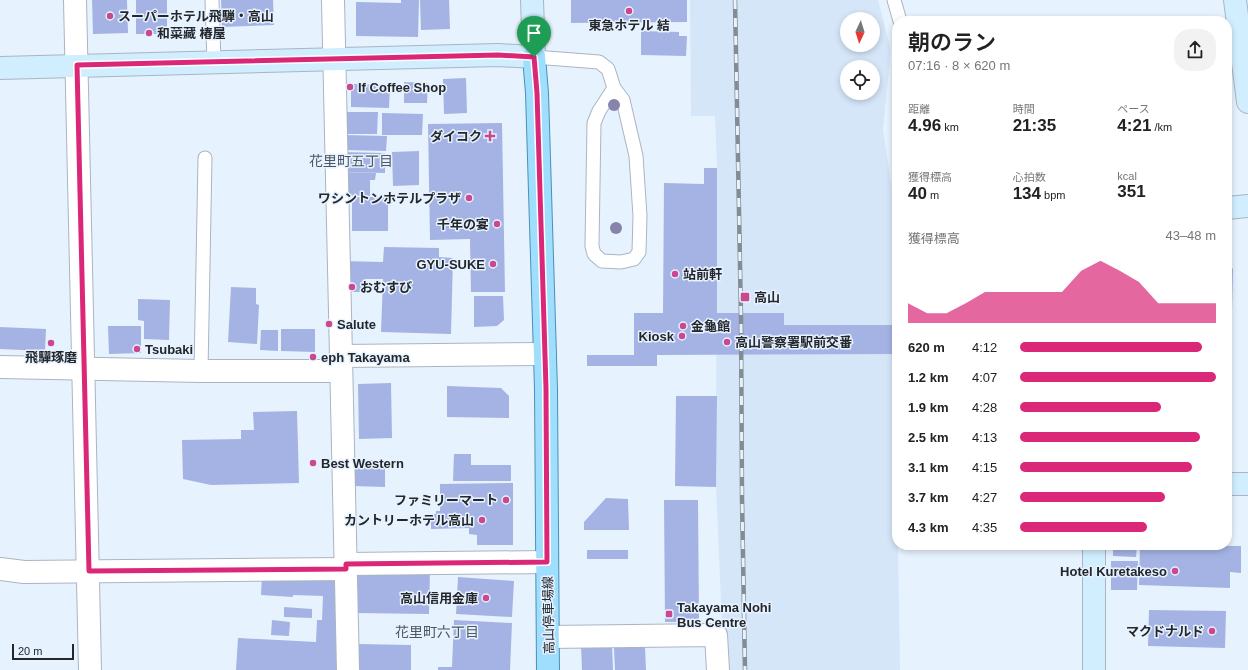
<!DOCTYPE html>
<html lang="ja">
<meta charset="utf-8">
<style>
:root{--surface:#fff;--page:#f2f2f2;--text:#222;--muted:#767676;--accent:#db2777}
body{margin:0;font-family:Arial,"Noto Sans JP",sans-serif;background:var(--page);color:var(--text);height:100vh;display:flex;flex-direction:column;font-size:15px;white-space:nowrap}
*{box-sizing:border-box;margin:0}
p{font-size:13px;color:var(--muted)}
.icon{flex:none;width:22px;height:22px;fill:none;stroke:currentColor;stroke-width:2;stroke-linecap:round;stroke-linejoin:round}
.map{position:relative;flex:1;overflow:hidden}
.panel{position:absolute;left:892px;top:16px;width:340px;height:534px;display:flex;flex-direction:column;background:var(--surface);border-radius:16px;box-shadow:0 2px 6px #0003}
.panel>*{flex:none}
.needle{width:26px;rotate:184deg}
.buttons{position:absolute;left:840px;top:12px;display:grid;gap:8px}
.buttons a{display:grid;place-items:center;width:40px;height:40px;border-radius:50%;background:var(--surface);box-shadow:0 2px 6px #0003;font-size:20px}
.scale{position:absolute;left:12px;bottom:10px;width:62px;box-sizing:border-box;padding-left:4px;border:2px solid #23272c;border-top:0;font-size:11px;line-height:14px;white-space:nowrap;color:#23272c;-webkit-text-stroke:3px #e7f2ff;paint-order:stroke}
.pin{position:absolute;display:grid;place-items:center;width:34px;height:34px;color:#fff;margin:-41px -17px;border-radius:50% 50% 50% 0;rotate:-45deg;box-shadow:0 0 4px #0007}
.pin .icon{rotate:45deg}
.round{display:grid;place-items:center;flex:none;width:42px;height:42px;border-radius:16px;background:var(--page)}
.headline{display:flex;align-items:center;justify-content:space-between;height:68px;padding:0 16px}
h1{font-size:22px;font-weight:600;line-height:30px}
.stats{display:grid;grid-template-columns:repeat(3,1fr);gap:6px;height:68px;padding:4px 16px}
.stats div{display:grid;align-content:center}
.stats b{font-size:17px;font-weight:600}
.stats small{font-size:11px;font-weight:400}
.stats p{font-size:11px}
.chart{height:112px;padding:8px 16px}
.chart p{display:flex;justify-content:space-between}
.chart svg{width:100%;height:72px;margin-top:4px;fill:var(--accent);opacity:.7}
ul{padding:0 16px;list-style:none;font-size:13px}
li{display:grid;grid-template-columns:64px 48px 1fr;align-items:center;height:30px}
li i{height:10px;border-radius:5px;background:var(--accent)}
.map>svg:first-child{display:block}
.built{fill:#d5e6f9;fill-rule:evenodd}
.building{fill:#a4b3e3}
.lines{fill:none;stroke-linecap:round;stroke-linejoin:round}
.lane-casing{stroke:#aab5c1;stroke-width:15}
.street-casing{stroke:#aab5c1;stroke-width:24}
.secondary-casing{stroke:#aab5c1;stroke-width:24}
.primary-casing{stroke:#4b90b3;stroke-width:24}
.lane{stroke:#fff;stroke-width:13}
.street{stroke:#fff;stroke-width:22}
.secondary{stroke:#d0eefe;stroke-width:22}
.primary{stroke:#a0defd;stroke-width:22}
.rail-casing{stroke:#838b93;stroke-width:4.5}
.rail{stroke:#e7f2ff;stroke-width:3;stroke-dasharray:9;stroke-linecap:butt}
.tree{fill:#8784ab}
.route-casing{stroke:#fff;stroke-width:8}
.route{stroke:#db2777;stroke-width:5}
.poi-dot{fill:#ca488f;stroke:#e7f2ff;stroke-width:1.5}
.labels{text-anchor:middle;stroke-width:3;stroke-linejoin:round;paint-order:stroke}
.poi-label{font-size:13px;font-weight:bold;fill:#23272c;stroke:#e7f2ff;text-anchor:start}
.street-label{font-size:13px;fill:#23272c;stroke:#e7f2ff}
.neighbourhood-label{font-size:14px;fill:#4d5661;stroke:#e7f2ff}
</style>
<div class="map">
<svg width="1248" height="670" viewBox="0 0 1248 670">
<rect width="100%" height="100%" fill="#e7f2ff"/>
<path class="built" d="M690 0H878L891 50 883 130 892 188 896 268 895 353 900 670H724L716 487 717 168 715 116H691ZM847 19H873V45H847ZM847 67H873V93H847Z"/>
<g class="building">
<path d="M92 0H127L128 33 93 34Z"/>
<rect x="136" y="0" width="31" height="34"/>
<path d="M221 0H273L274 25 222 27Z"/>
<path d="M401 0H419L418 37 356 36V2L401 3Z"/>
<path d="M420 0H449L450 29 421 30Z"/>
<path d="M571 0H687V22L571 23Z"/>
<path d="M641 31 679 32V36H687L686 56 641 55Z"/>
<path d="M466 78 467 113 444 114 443 79Z"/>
<path d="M404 82 428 83 427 103H404Z"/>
<path d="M351 84 390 85 389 108 351 107Z"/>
<path d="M347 112H378L377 134H346Z"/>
<path d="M382 113 423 114 422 135H382Z"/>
<path d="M502 123 505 292H471L470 239 430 240 428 124Z"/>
<path d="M345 135 387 136 386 151 344 150Z"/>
<path d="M419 151V185L393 186 392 152Z"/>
<path d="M342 152 385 153V173L342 172Z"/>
<path d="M704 168H717V313H784V325H897V354L657 355V366H587V355H634V313H663L664 183 704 184Z"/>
<path d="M342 172 376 173 375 180H370V196L342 195Z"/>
<rect x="352" y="197" width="36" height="34"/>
<path d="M384 247 439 248V257L453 258 451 334 381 332 383 279H365L364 292H341L342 261 383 262Z"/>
<path d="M1227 263 1233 269 1232 310H1227Z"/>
<path d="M231 287 256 288V304L259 305 257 344 228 342Z"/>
<path d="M474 296H503L504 320 497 326 474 327Z"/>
<path d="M138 299 170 300 169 340 144 339V321L138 320Z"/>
<path d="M108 326H141V353L109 354Z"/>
<path d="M0 327 46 329 45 351 0 349Z"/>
<path d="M281 329H315V352L281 351Z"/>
<path d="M261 330H278V351L260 350Z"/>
<path d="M391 383 392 438 359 439 358 384Z"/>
<path d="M447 386 501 388 509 396V418L447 417Z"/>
<path d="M676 396H717L716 487 675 486Z"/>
<path d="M297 411 299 483 211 485 183 479 182 440 241 439V430H254L253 412Z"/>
<path d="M454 454H471V465H511V481H453Z"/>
<path d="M352 460H379V466H385V487L352 486Z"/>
<path d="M513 483V545H477V535L469 534V528L431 529V514H436V511H440V484Z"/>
<path d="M606 498 628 499 629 530H584V522Z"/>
<path d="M664 500H698L699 622H665Z"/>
<path d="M1113 545H1137L1136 557 1113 556Z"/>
<path d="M1140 545 1241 546V573L1230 572V588L1139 585Z"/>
<rect x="587" y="550" width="41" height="9"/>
<path d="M1111 561H1138L1137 590H1111Z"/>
<path d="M357 569 430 570 429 614 356 613Z"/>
<path d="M262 575 341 579 338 670H236L238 638 316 642 317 620H322L323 596 293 595V597L261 595Z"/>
<path d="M458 577 514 581 512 617 456 614Z"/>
<path d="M284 607 312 609V618L284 617Z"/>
<path d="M1149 610 1226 611 1225 648 1148 646Z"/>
<path d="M272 620 290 622 289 636 271 635Z"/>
<path d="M454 620 512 623 510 670H438V667H452Z"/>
<path d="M357 644 411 645V670H357Z"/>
<path d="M612 644 613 670H582L581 645Z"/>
<path d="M645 647 646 670H615L614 648Z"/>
</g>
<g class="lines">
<g class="lane-casing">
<g id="lane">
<path d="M212 0 214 62"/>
<path d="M894 0 900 21"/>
<path d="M534 57 599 62 608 69 614 88 623 100 636 156 640 216 639 252 634 259 621 262 602 261 594 254 592 246 594 123 599 111 614 88"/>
<path d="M201 371 205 158"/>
</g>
</g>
<g class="street-casing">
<g id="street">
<path d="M75 0 90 670"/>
<path d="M333 0 348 670"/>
<path d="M341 356 545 354"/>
<path d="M0 367 201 371H341"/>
<path d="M346 564 547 562"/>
<path d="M0 569 24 572 346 569"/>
<path d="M548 637 716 635 718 670"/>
</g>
</g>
<g class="secondary-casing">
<g id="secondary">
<path d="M1235 0 1248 102"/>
<path d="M0 68 498 55 534 57 532 0"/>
<path d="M1227 208 1248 206"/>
<path d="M1227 484H1248"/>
<path d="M1094 545V670"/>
</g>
</g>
<g class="primary-casing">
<path id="primary" d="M534 57 537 93 546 389 548 670"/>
</g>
<use href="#lane" class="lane"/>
<use href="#street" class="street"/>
<use href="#secondary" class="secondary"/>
<use href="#primary" class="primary"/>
<g class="rail-casing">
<path id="rail" d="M735 0 741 318 742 497 745 670"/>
</g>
<use href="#rail" class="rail"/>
</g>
<g class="tree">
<circle cx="614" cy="105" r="6"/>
<circle cx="616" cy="228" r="6"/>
</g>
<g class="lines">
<g class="route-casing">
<path id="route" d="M498 55 534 57 537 93 546 388 547 562 346 564V569L89 571 77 65Z"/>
</g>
<use href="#route" class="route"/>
</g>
<g class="poi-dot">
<circle cx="629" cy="11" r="4"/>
<circle cx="110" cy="16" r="4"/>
<circle cx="149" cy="33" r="4"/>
<circle cx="350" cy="87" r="4"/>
<path d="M488 130h4v4h4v4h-4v4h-4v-4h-4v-4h4z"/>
<circle cx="469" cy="198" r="4"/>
<circle cx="497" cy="224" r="4"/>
<circle cx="493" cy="264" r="4"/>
<circle cx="675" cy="274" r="4"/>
<circle cx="352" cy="287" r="4"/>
<rect x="740" y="292" width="10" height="10" rx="2"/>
<circle cx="329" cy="324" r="4"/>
<circle cx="683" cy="326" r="4"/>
<circle cx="682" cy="336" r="4"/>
<circle cx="727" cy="342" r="4"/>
<circle cx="51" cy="343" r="4"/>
<circle cx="137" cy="349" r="4"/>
<circle cx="313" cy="357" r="4"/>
<circle cx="313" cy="463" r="4"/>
<circle cx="506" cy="500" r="4"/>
<circle cx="482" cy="520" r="4"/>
<circle cx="1175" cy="571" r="4"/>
<circle cx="486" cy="598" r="4"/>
<rect x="665" y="610" width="8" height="8" rx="2"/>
<circle cx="1212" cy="631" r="4"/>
</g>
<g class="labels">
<g class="poi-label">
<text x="118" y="21">スーパーホテル飛騨・高山</text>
<text x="629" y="30" text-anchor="middle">東急ホテル 結</text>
<text x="157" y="38">和菜藏 樁屋</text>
<text x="358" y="92">If Coffee Shop</text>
<text x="482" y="141" text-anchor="end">ダイコク</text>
<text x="461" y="203" text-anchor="end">ワシントンホテルプラザ</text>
<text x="489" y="229" text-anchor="end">千年の宴</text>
<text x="485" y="269" text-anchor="end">GYU-SUKE</text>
<text x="683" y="279">站前軒</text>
<text x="360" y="292">おむすび</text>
<text x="754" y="302">高山</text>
<text x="337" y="329">Salute</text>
<text x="691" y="331">金龜館</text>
<text x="674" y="341" text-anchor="end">Kiosk</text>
<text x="735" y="347">高山警察署駅前交番</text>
<text x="145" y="354">Tsubaki</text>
<text x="51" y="362" text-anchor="middle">飛驒琢磨</text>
<text x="321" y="362">eph Takayama</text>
<text x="321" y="468">Best Western</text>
<text x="498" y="505" text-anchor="end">ファミリーマート</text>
<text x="474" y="525" text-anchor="end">カントリーホテル高山</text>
<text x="1167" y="576" text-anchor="end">Hotel Kuretakeso</text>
<text x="478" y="603" text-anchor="end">高山信用金庫</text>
<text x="677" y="612">Takayama Nohi<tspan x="677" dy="15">Bus Centre</tspan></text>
<text x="1204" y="636" text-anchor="end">マクドナルド</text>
</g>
<g class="street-label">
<text transform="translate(548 615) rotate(-91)" y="5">高山停車場線</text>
</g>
<g class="neighbourhood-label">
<text x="351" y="166">花里町五丁目</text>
<text x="437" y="637">花里町六丁目</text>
</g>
</g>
</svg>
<div class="buttons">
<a><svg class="needle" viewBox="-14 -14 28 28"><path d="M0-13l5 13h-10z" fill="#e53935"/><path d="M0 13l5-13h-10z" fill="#767676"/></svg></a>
<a><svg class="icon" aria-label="locate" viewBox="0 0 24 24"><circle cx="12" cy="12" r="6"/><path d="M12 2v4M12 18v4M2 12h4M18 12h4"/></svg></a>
</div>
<div class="scale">20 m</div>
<div class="pin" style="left:534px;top:57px;background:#1e9e55"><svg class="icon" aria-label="arrive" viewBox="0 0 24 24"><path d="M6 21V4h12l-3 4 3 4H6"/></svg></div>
<section class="panel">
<div class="headline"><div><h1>朝のラン</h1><p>07:16 · 8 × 620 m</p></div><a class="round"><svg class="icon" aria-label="share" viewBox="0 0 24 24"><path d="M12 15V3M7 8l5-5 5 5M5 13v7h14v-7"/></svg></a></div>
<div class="stats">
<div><p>距離</p><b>4.96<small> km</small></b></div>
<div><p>時間</p><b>21:35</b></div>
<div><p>ペース</p><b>4:21<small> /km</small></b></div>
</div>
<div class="stats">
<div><p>獲得標高</p><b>40<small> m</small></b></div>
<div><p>心拍数</p><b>134<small> bpm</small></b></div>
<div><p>kcal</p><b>351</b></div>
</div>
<div class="chart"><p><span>獲得標高</span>43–48 m</p>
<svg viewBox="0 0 160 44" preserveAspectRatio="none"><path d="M0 44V32L10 38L20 38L30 32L40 25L50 25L60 25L70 25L80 25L90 12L100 6L110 12L120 19L130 32L140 32L150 32L160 32V44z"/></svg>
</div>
<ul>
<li><b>620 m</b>4:12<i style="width:93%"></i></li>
<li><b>1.2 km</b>4:07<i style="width:100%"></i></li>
<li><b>1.9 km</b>4:28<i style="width:72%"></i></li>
<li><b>2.5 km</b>4:13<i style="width:92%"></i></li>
<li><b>3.1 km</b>4:15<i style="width:88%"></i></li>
<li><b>3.7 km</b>4:27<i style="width:74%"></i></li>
<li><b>4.3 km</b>4:35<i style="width:65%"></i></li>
</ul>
</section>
</div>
